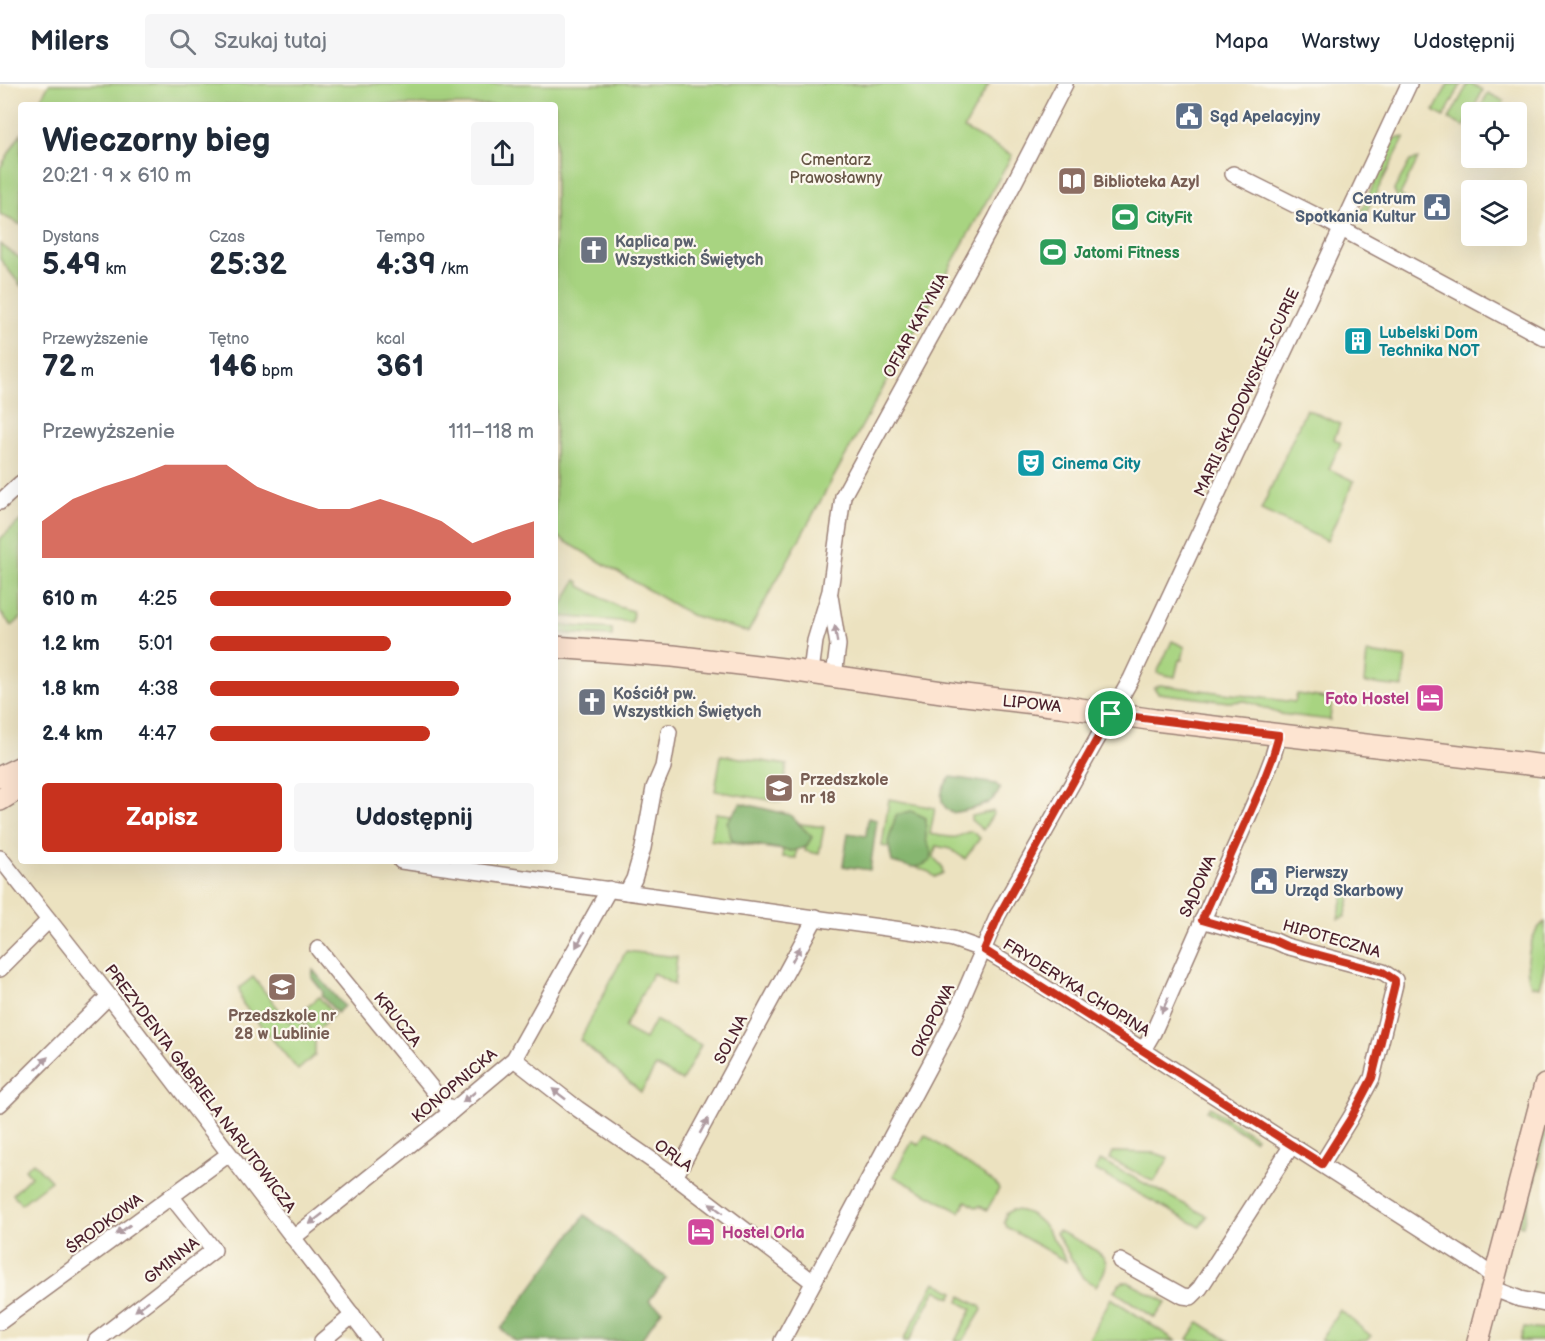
<!DOCTYPE html>
<html lang="pl">
<meta charset="utf-8">
<style>
:root{--surface:#fff;--page:#f6f6f7;--text:#1f2937;--muted:#747a83;--line:#e0e1e3;--accent:#c8321e}
body{margin:0;font-family:"Balsamiq Sans",sans-serif;background:var(--page);color:var(--text);height:100vh;display:flex;flex-direction:column;font-size:22px;white-space:nowrap}
*{box-sizing:border-box;margin:0}
p{font-size:20px;color:var(--muted)}
.icon{flex:none;width:33px;height:33px;fill:none;stroke:currentColor;stroke-width:2;stroke-linecap:round;stroke-linejoin:round}
.map{position:relative;flex:1;overflow:hidden}
.sheet{position:absolute;left:18px;top:18px;width:540px;height:762px;display:flex;flex-direction:column;background:var(--surface);border-radius:6px;box-shadow:0 6px 24px #0002}
.sheet>*{flex:none}
.fabs{position:absolute;left:1461px;top:18px;display:grid;gap:12px}
.fabs a{display:grid;place-items:center;width:66px;height:66px;border-radius:6px;background:var(--surface);box-shadow:0 6px 24px #0002;font-size:30px}
.pin{position:absolute;display:grid;place-items:center;width:51px;height:51px;color:#fff;margin:-26px;border:3px solid #fff;border-radius:50%;box-shadow:0 2px 6px #0007}
.round{display:grid;place-items:center;flex:none;width:63px;height:63px;border-radius:6px;background:var(--page)}
.head{display:flex;align-items:center;justify-content:space-between;height:102px;padding:0 24px}
h1{font-size:33px;font-weight:600;line-height:45px}
.stats{display:grid;grid-template-columns:repeat(3,1fr);gap:9px;height:102px;padding:6px 24px}
.stats div{display:grid;align-content:center}
.stats b{font-size:30px;font-weight:600}
.stats small{font-size:16px;font-weight:400}
.stats p{font-size:16px}
.chart{height:168px;padding:12px 24px}
.chart p{display:flex;justify-content:space-between}
.chart svg{width:100%;height:108px;margin-top:6px;fill:var(--accent);opacity:.7}
.cta{display:flex;gap:12px;margin-top:auto;padding:12px 24px}
.cta a{flex:1;height:69px;border-radius:6px;background:var(--accent);color:#fff;font-size:24px;font-weight:600;line-height:69px;text-align:center}
.cta a+a{background:var(--page);color:var(--text)}
ul{padding:0 24px;list-style:none;font-size:20px}
li{display:grid;grid-template-columns:96px 72px 1fr;align-items:center;height:45px}
li i{height:15px;border-radius:8px;background:var(--accent)}
header{display:flex;align-items:center;gap:36px;box-sizing:border-box;height:84px;padding:0 30px;background:var(--surface);border-bottom:2px solid var(--line)}
header strong{font-size:28px}
nav{display:flex;gap:33px;margin-inline-start:auto;font-size:21px}
.search{width:420px;height:54px;background:var(--page);display:flex;align-items:center;gap:15px;box-sizing:border-box;padding:0 21px;border-radius:6px;color:var(--muted);font-size:22px}
.map>svg:first-child{display:block}
.green{fill:#a8d481;stroke:#797a56;stroke-width:1.5}
.forest{fill:#86b66f;stroke:#686a4d;stroke-width:1.5}
.lines{fill:none;stroke-linecap:round;stroke-linejoin:round}
.street-casing{stroke:#9b8076;stroke-width:18}
.secondary-casing{stroke:#9b8076;stroke-width:24}
.street{stroke:#fff;stroke-width:15}
.secondary{stroke:#fde4d1;stroke-width:21}
.oneway{fill:#ae9aa0}
.route-casing{stroke:#fff;stroke-width:12}
.route{stroke:#c8321e;stroke-width:8}
.labels{text-anchor:middle;stroke-width:4.5;stroke-linejoin:round;paint-order:stroke}
.service-label{font-size:16px;font-weight:bold;fill:#4e5e75;stroke:#fbf7ec;text-anchor:start}
.park-label{font-size:16px;fill:#665545;stroke:#fbf7ec}
.education-label{font-size:16px;font-weight:bold;fill:#785e54;stroke:#fbf7ec;text-anchor:start}
.leisure-label{font-size:16px;font-weight:bold;fill:#27864d;stroke:#fbf7ec;text-anchor:start}
.worship-label{font-size:16px;font-weight:bold;fill:#5b616d;stroke:#fbf7ec;text-anchor:start}
.street-label{font-size:16px;fill:#4a1f2b;stroke:#fbf7ec}
.culture-label{font-size:16px;font-weight:bold;fill:#0d838f;stroke:#fbf7ec;text-anchor:start}
.hotel-label{font-size:16px;font-weight:bold;fill:#b23c85;stroke:#fbf7ec;text-anchor:end}
</style>
<header>
<strong>Milers</strong>
<div class="search"><svg class="icon" aria-label="search" viewBox="0 0 24 24"><circle cx="10" cy="10" r="6"/><path d="M15 15l6 6"/></svg>Szukaj tutaj</div>
<nav><a>Mapa</a><a>Warstwy</a><a>Udostępnij</a></nav>
</header>
<div class="map">
<svg width="1545" height="1257" viewBox="0 0 1545 1257">
<rect width="100%" height="100%" fill="#fbf7ec"/>
<filter id="ink" filterUnits="userSpaceOnUse"><feTurbulence type="fractalNoise" baseFrequency=".0167" numOctaves="2"/><feDisplacementMap in="SourceGraphic" scale="12" xChannelSelector="R" yChannelSelector="G"/><feConvolveMatrix kernelMatrix="1 2 1 2 8 2 1 2 1" color-interpolation-filters="sRGB"/></filter>
<filter id="wash" filterUnits="userSpaceOnUse"><feTurbulence type="fractalNoise" baseFrequency=".008" numOctaves="4" result="noise"/><feDisplacementMap in="SourceGraphic" scale="24" xChannelSelector="R" yChannelSelector="G"/><feGaussianBlur stdDeviation="1.35" result="paint"/><feColorMatrix in="noise" values="0 0 0 0 0 0 0 0 0 0 0 0 0 0 0 0 0 1.4 0 .05"/><feComposite in="paint" operator="in"/></filter>
<g filter="url(#wash)">
<rect width="100%" height="100%" fill="#ece2c0"/>
<g class="green">
<path d="M49 0H989L964 45 1012 71 748 548 691 531 558 453 555 458V21H37Z"/>
<path d="M1448 0H1461L1444 33 1434 27Z"/>
<path d="M1468 0H1472L1483 6 1464 43 1449 35Z"/>
<path d="M1488 9 1504 17 1498 28H1478Z"/>
<path d="M21 49V141L0 130V84Z"/>
<path d="M1405 53 1361 138 1357 137 1394 55Z"/>
<path d="M1418 75 1400 111 1406 115 1403 122 1399 119 1394 106 1410 77Z"/>
<path d="M0 160 21 175V202L0 175Z"/>
<path d="M1306 325 1340 340 1334 355 1341 359 1329 385 1354 397 1327 457 1261 426Z"/>
<path d="M21 436V534L12 542 0 528V455Z"/>
<path d="M576 496 579 498 580 502 619 523 633 527 632 538 556 532Z"/>
<path d="M555 541 612 545V552L555 549Z"/>
<path d="M1172 557 1185 563 1182 576H1179L1175 593 1157 589Z"/>
<path d="M1367 569 1406 574 1403 603 1364 599Z"/>
<path d="M1160 601 1295 618 1297 610 1332 615 1330 636 1280 630 1246 617 1228 618 1158 609 1154 604Z"/>
<path d="M721 671 787 681 781 718 715 707Z"/>
<path d="M889 715 935 724 930 750C937 751 949 754 956 753 969 749 968 743 980 754L965 775 950 765 936 762 934 774 942 782 943 789 935 793 929 788 917 784 909 766 882 762Z"/>
<path d="M993 727 994 729 983 746 971 736 972 732Z"/>
<path d="M716 729 824 743 819 770 805 767 807 749 798 748 796 774 782 773 783 766 710 756Z"/>
<path d="M1351 800 1353 803 1345 833 1338 835 1346 801Z"/>
<path d="M1545 838V880L1539 903 1531 901C1523 885 1529 848 1545 838Z"/>
<path d="M626 867 677 873 674 901 653 889 624 944 645 955 655 936 701 961 682 997 656 982 641 1008 580 956Z"/>
<path d="M253 893 289 938 296 932 315 956V971L298 986 242 919 239 904Z"/>
<path d="M319 913 334 931 314 949 298 931Z"/>
<path d="M1210 1023 1256 1053 1254 1056 1207 1027Z"/>
<path d="M1545 1038V1055L1523 1142 1519 1141Z"/>
<path d="M925 1051 996 1100 999 1105 987 1126 979 1122 977 1124 966 1117 960 1128 893 1092 912 1058 919 1061Z"/>
<path d="M1113 1068 1155 1069 1169 1074 1154 1098 1110 1075Z"/>
<path d="M1100 1076 1207 1132 1200 1143 1095 1086Z"/>
<path d="M33 1078 51 1097 21 1120 13 1110 31 1092 25 1085Z"/>
<path d="M1012 1126C1041 1125 1054 1157 1067 1178L1006 1143 1004 1138 1006 1130Z"/>
<path d="M1058 1147C1069 1152 1106 1167 1106 1180 1106 1188 1100 1195 1096 1202L1083 1194 1056 1149Z"/>
<path d="M935 1198 954 1208 951 1214 936 1206 909 1257H903Z"/>
<path d="M1123 1198H1128L1166 1218 1155 1234 1114 1207 1118 1201Z"/>
<path d="M961 1212 980 1222 982 1226 963 1257H955L972 1225 959 1218Z"/>
<path d="M1111 1214 1170 1253 1176 1257H1088Z"/>
<path d="M1340 1226 1371 1252 1367 1257H1320Z"/>
<path d="M1199 1238 1229 1257H1191L1188 1255Z"/>
<path d="M1524 1244 1545 1246V1257H1520Z"/>
</g>
<g class="forest">
<path d="M951 693 996 700 1000 705C992 724 970 725 952 729 937 720 939 705 951 693Z"/>
<path d="M741 719 790 731 812 753 806 763 792 767 732 757 727 738Z"/>
<path d="M911 727 926 734V756L932 769 931 776C917 787 909 783 892 778L888 758 896 731Z"/>
<path d="M868 734 877 736 870 786 843 782 848 749 866 752Z"/>
<path d="M313 886 344 922 337 929 322 912 323 908 312 894Z"/>
<path d="M585 1131 666 1194 649 1217 662 1226 640 1257H516L501 1245Z"/>
</g>
</g>
<g filter="url(#ink)">
<g class="lines">
<g class="street-casing">
<g id="street">
<path d="M1233 90 1325 136 1545 254"/>
<path d="M0 418 21 399"/>
<path d="M830 512 838 561 834 592"/>
<path d="M811 588 815 557 830 507 843 412 996 134 1065 0"/>
<path d="M0 774 109 912 372 1257"/>
<path d="M401 777 923 849 953 855 984 866 1018 886 1475 1179 1495 1194"/>
<path d="M627 808 634 795 643 764 654 704 663 683 669 648"/>
<path d="M1202 836 1275 857 1286 862 1383 888 1395 896V900L1372 994 1351 1033 1322 1080"/>
<path d="M318 865 451 1028"/>
<path d="M0 885 49 836"/>
<path d="M1143 966 1153 949 1260 706 1272 675 1279 651"/>
<path d="M514 975 578 1025 669 1088 813 1198"/>
<path d="M0 1020 109 912"/>
<path d="M675 1093 816 833"/>
<path d="M293 1154 451 1028 514 975 609 805"/>
<path d="M1120 1177 1183 1212 1191 1213 1200 1204 1292 1061"/>
<path d="M1492 1204 1520 1215 1545 1220"/>
<path d="M0 1238 229 1070"/>
<path d="M96 1257 214 1166 171 1112"/>
<path d="M322 1257 353 1231"/>
<path d="M782 1257 949 945 998 831 1131 595 1409 0"/>
</g>
</g>
<g class="secondary-casing">
<g id="secondary">
<path d="M555 563 673 572 783 585 956 610 1060 622 1155 636 1545 682"/>
<path d="M0 693 21 683"/>
<path d="M0 716 21 703"/>
<path d="M1478 1257 1545 1001"/>
</g>
</g>
<use href="#street" class="street"/>
<use href="#secondary" class="secondary"/>
</g>
<defs><path id="oneway-solid" d="M-6-.8H1V-3.2L6.5 0L1 3.2V.8H-6Z" transform="scale(1.5)"/></defs>
<g class="oneway">
<use href="#oneway-solid" transform="translate(836 550) rotate(-98)"/>
<use href="#oneway-solid" transform="translate(580 856) rotate(119)"/>
<use href="#oneway-solid" transform="translate(796 870) rotate(-62)"/>
<use href="#oneway-solid" transform="translate(1165 921) rotate(114)"/>
<use href="#oneway-solid" transform="translate(42 979) rotate(-45)"/>
<use href="#oneway-solid" transform="translate(559 1010) rotate(-142)"/>
<use href="#oneway-solid" transform="translate(469 1013) rotate(140)"/>
<use href="#oneway-solid" transform="translate(704 1042) rotate(-61)"/>
<use href="#oneway-solid" transform="translate(716 1124) rotate(-142)"/>
<use href="#oneway-solid" transform="translate(316 1135) rotate(142)"/>
<use href="#oneway-solid" transform="translate(123 1146) rotate(145)"/>
<use href="#oneway-solid" transform="translate(142 1222) rotate(143)"/>
</g>
</g>
<g class="lines" filter="url(#ink)">
<g class="route-casing">
<path id="route" d="M1111 630 1279 651 1272 675 1260 706 1202 836 1275 857 1286 862 1383 888 1395 896V900L1372 994 1351 1034 1322 1080 984 866 999 831Z"/>
</g>
<use href="#route" class="route"/>
</g>
<defs>
<g id="civic-square" transform="scale(1.5)"><rect x="-9" y="-9" width="18" height="18" rx="4" fill="#5c6f8a" stroke="#fbf7ec"/><path d="M-.6-6.5H3V-4.5H.6V-3L4-1V1h2V6H-6V1h2V-1L-.6-3ZM-1.2 2.5V6h2.4V2.5Z" fill="#fff"/></g>
<g id="library-square" transform="scale(1.5)"><rect x="-9" y="-9" width="18" height="18" rx="4" fill="#8d6e63" stroke="#fbf7ec"/><path d="M-6-4Q-3-5.5-.7-3.5V5Q-3 3-6 4ZM6-4Q3-5.5 .7-3.5V5Q3 3 6 4Z" fill="#fff"/></g>
<g id="stadium-square" transform="scale(1.5)"><rect x="-9" y="-9" width="18" height="18" rx="4" fill="#2e9e5b" stroke="#fbf7ec"/><path d="M0-5a6.5 5 0 1 0 0 10a6.5 5 0 1 0 0-10ZM-3.5-1.8h7v3.6h-7Z" fill="#fff"/></g>
<g id="church-square" transform="scale(1.5)"><rect x="-9" y="-9" width="18" height="18" rx="4" fill="#6b7280" stroke="#fbf7ec"/><path d="M-1.2-6h2.4v3.5h3.3v2.4h-3.3V6h-2.4V-.1h-3.3v-2.4h3.3Z" fill="#fff"/></g>
<g id="building-square" transform="scale(1.5)"><rect x="-9" y="-9" width="18" height="18" rx="4" fill="#0f9aa8" stroke="#fbf7ec"/><path d="M-4-6H4V6H1V3H-1V6H-4ZM-2.5-4.3h1.7v1.8h-1.7ZM.8-4.3h1.7v1.8H.8ZM-2.5-1h1.7V.8h-1.7ZM.8-1h1.7V.8H.8Z" fill="#fff"/></g>
<g id="theatre-square" transform="scale(1.5)"><rect x="-9" y="-9" width="18" height="18" rx="4" fill="#0f9aa8" stroke="#fbf7ec"/><path d="M-5-5.5Q0-4 5-5.5V0Q5 5 0 6Q-5 5-5 0ZM-3.3-2.5H-1v1.5H-3.3ZM1-2.5H3.3v1.5H1ZM-2.8 1Q0 5.5 2.8 1Z" fill="#fff"/></g>
<g id="hotel-square" transform="scale(1.5)"><rect x="-9" y="-9" width="18" height="18" rx="4" fill="#d1479c" stroke="#fbf7ec"/><path d="M-6-4.5h1.5V1H6V5H4.5V3h-9V5H-6ZM-4 0a1.8 1.8 0 1 1 3.6 0ZM.5 0V-2.5h3Q6-2.5 6 0Z" fill="#fff"/></g>
<g id="school-square" transform="scale(1.5)"><rect x="-9" y="-9" width="18" height="18" rx="4" fill="#8d6e63" stroke="#fbf7ec"/><path d="M0-5L7-2L0 1L-7-2ZM-4 1L0 2.5L4 1V4Q0 6-4 4Z" fill="#fff"/></g>
</defs>
<g fill-rule="evenodd">
<use href="#civic-square" x="1189" y="32"/>
<use href="#library-square" x="1072" y="97"/>
<use href="#civic-square" x="1437" y="123"/>
<use href="#stadium-square" x="1125" y="133"/>
<use href="#church-square" x="594" y="166"/>
<use href="#stadium-square" x="1053" y="168"/>
<use href="#building-square" x="1358" y="257"/>
<use href="#theatre-square" x="1031" y="379"/>
<use href="#hotel-square" x="1430" y="614"/>
<use href="#church-square" x="592" y="618"/>
<use href="#school-square" x="779" y="704"/>
<use href="#civic-square" x="1264" y="797"/>
<use href="#school-square" x="282" y="903"/>
<use href="#hotel-square" x="701" y="1148"/>
</g>
<g class="labels">
<g class="service-label">
<text x="1210" y="38">Sąd Apelacyjny</text>
<text x="1416" y="120" text-anchor="end">Centrum<tspan x="1416" dy="18">Spotkania Kultur</tspan></text>
<text x="1285" y="794">Pierwszy<tspan x="1285" dy="18">Urząd Skarbowy</tspan></text>
</g>
<g class="park-label">
<text x="836" y="81">Cmentarz<tspan x="836" dy="18">Prawosławny</tspan></text>
</g>
<g class="education-label">
<text x="1093" y="103">Biblioteka Azyl</text>
<text x="800" y="701">Przedszkole<tspan x="800" dy="18">nr 18</tspan></text>
<text x="282" y="937" text-anchor="middle">Przedszkole nr<tspan x="282" dy="18">28 w Lublinie</tspan></text>
</g>
<g class="leisure-label">
<text x="1146" y="139">CityFit</text>
<text x="1074" y="174">Jatomi Fitness</text>
</g>
<g class="worship-label">
<text x="615" y="163">Kaplica pw.<tspan x="615" dy="18">Wszystkich Świętych</tspan></text>
<text x="613" y="615">Kościół pw.<tspan x="613" dy="18">Wszystkich Świętych</tspan></text>
</g>
<g class="street-label">
<text transform="translate(915 241) rotate(-61)" y="6">OFIAR KATYNIA</text>
<text transform="translate(1246 308) rotate(-65)" y="6">MARII SKŁODOWSKIEJ-CURIE</text>
<text transform="translate(1032 619) rotate(6)" y="6">LIPOWA</text>
<text transform="translate(1197 802) rotate(-66)" y="6">SĄDOWA</text>
<text transform="translate(1332 854) rotate(16)" y="6">HIPOTECZNA</text>
<text transform="translate(1077 903) rotate(32)" y="6">FRYDERYKA CHOPINA</text>
<text transform="translate(398 935) rotate(51)" y="6">KRUCZA</text>
<text transform="translate(932 936) rotate(-64)" y="6">OKOPOWA</text>
<text transform="translate(730 955) rotate(-62)" y="6">SOLNA</text>
<text transform="translate(454 1001) rotate(-40)" y="6">KONOPNICKA</text>
<text transform="translate(201 1004) rotate(53)" y="6">PREZYDENTA GABRIELA NARUTOWICZA</text>
<text transform="translate(674 1071) rotate(36)" y="6">ORLA</text>
<text transform="translate(104 1139) rotate(-36)" y="6">ŚRODKOWA</text>
<text transform="translate(171 1176) rotate(-38)" y="6">GMINNA</text>
</g>
<g class="culture-label">
<text x="1379" y="254">Lubelski Dom<tspan x="1379" dy="18">Technika NOT</tspan></text>
<text x="1052" y="385">Cinema City</text>
</g>
<g class="hotel-label">
<text x="1409" y="620">Foto Hostel</text>
<text x="722" y="1154" text-anchor="start">Hostel Orla</text>
</g>
</g>
</svg>
<div class="fabs">
<a><svg class="icon" aria-label="locate" viewBox="0 0 24 24"><circle cx="12" cy="12" r="6"/><path d="M12 2v4M12 18v4M2 12h4M18 12h4"/></svg></a>
<a><svg class="icon" aria-label="layers" viewBox="0 0 24 24"><path d="M12 4l9 5-9 5-9-5zM3 14l9 5 9-5"/></svg></a>
</div>
<div class="pin" style="left:1111px;top:630px;background:#1e9e55"><svg class="icon" aria-label="arrive" viewBox="0 0 24 24"><path d="M6 21V4h12l-3 4 3 4H6"/></svg></div>
<section class="sheet">
<div class="head"><div><h1>Wieczorny bieg</h1><p>20:21 · 9 × 610 m</p></div><a class="round"><svg class="icon" aria-label="share" viewBox="0 0 24 24"><path d="M12 15V3M7 8l5-5 5 5M5 13v7h14v-7"/></svg></a></div>
<div class="stats">
<div><p>Dystans</p><b>5.49<small> km</small></b></div>
<div><p>Czas</p><b>25:32</b></div>
<div><p>Tempo</p><b>4:39<small> /km</small></b></div>
</div>
<div class="stats">
<div><p>Przewyższenie</p><b>72<small> m</small></b></div>
<div><p>Tętno</p><b>146<small> bpm</small></b></div>
<div><p>kcal</p><b>361</b></div>
</div>
<div class="chart"><p><span>Przewyższenie</span>111–118 m</p>
<svg viewBox="0 0 160 44" preserveAspectRatio="none"><path d="M0 44V29L10 20L20 15L30 11L40 6L50 6L60 6L70 15L80 20L90 24L100 24L110 20L120 24L130 29L140 38L150 33L160 29V44z"/></svg>
</div>
<ul>
<li><b>610 m</b>4:25<i style="width:93%"></i></li>
<li><b>1.2 km</b>5:01<i style="width:56%"></i></li>
<li><b>1.8 km</b>4:38<i style="width:77%"></i></li>
<li><b>2.4 km</b>4:47<i style="width:68%"></i></li>
</ul>
<div class="cta"><a>Zapisz</a><a>Udostępnij</a></div>
</section>
</div>
